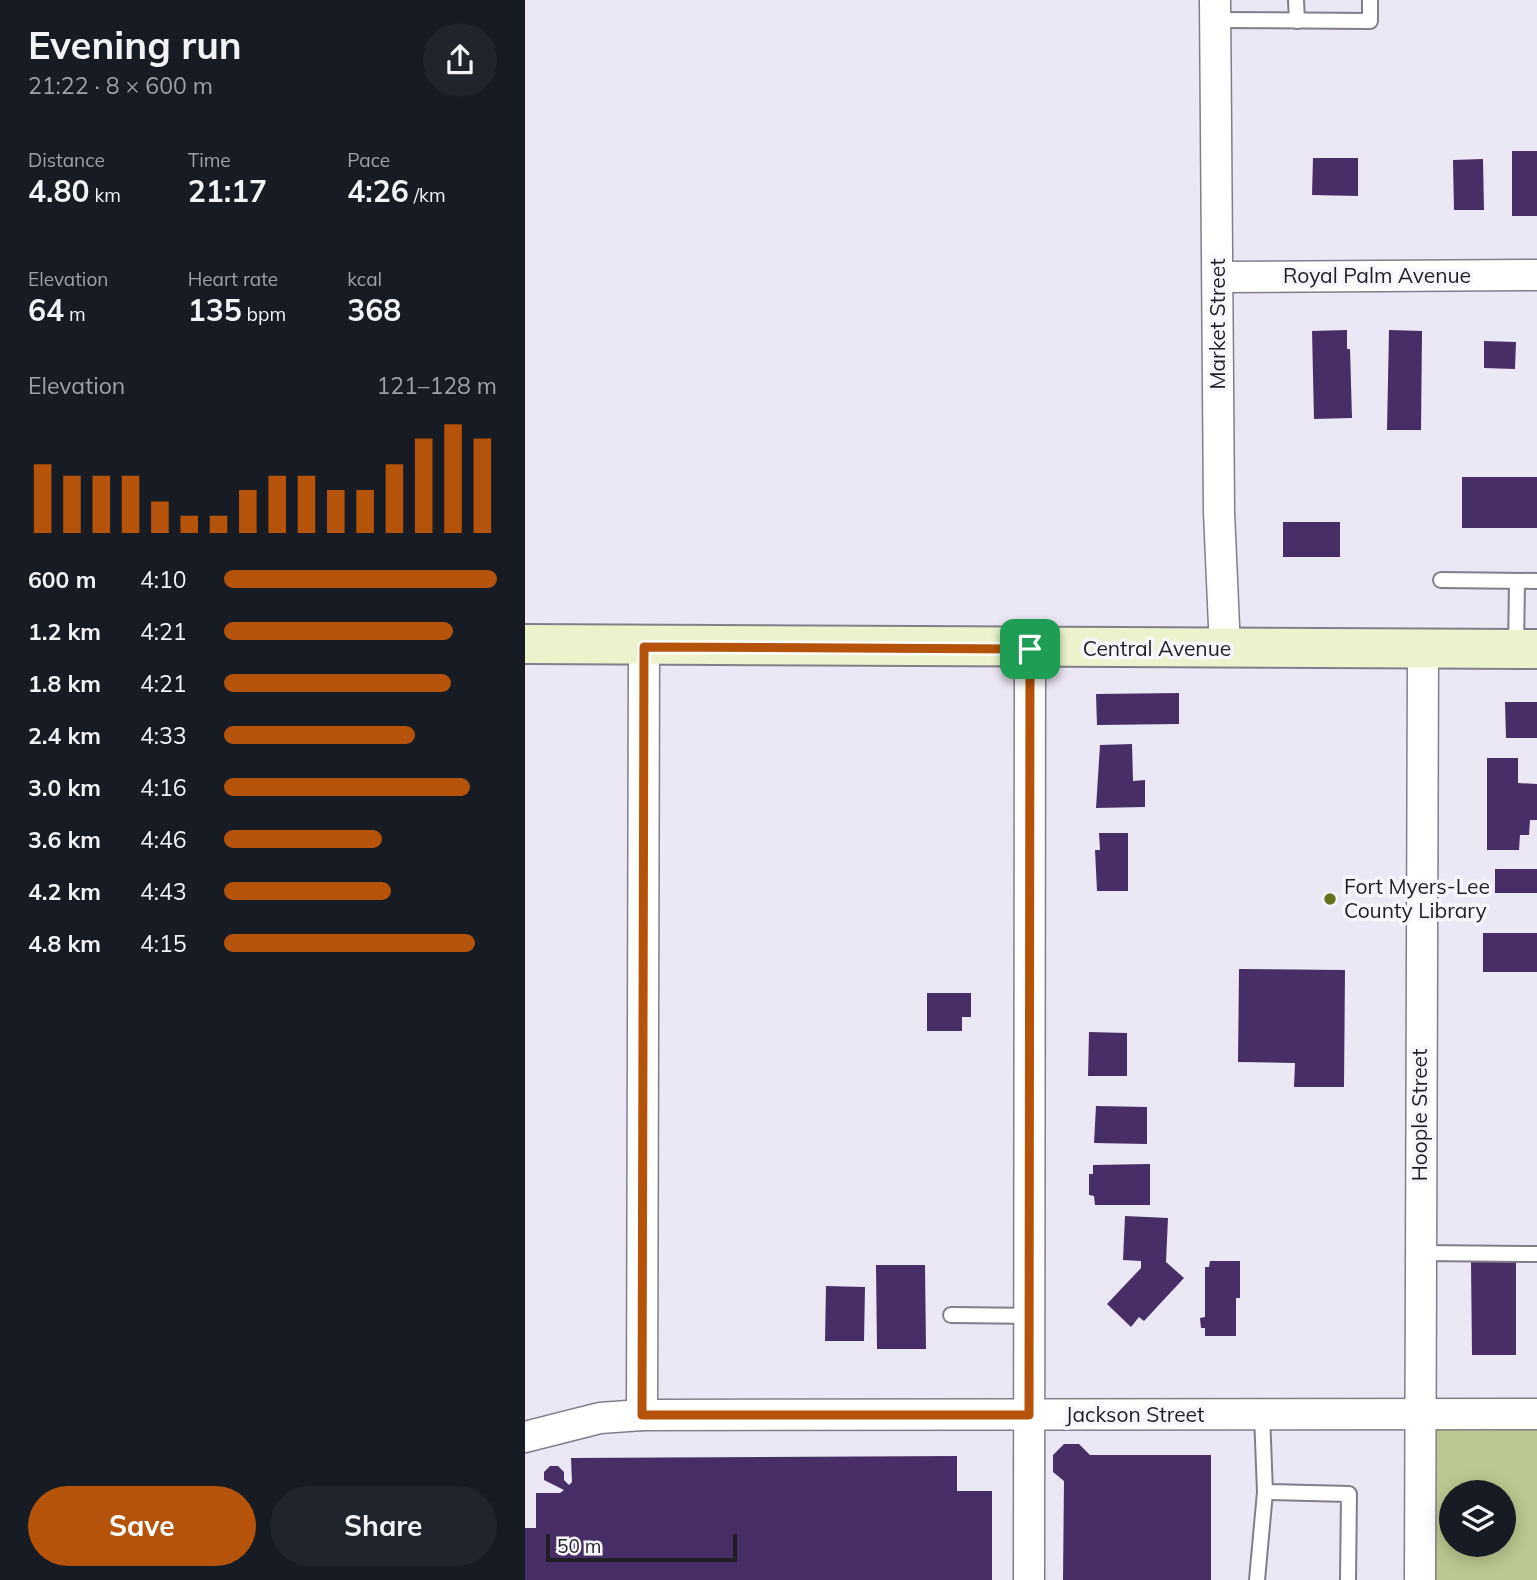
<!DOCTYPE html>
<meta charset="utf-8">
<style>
:root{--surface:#171b24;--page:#20242c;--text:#f1f3f6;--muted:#9ea1a6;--accent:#b45309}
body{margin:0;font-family:Mulish,sans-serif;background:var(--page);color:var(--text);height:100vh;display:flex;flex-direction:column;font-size:26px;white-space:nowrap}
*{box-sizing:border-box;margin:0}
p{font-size:23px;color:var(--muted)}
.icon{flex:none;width:38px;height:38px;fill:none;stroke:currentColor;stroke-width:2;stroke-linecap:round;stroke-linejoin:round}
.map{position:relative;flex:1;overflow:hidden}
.panel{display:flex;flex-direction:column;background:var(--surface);width:525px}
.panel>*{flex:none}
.controls{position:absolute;left:914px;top:1480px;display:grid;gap:14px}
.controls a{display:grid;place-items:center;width:77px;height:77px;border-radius:50%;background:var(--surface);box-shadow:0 4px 18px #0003;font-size:35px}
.scale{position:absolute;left:21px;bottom:18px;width:191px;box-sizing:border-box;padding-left:7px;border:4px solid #211f24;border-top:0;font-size:19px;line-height:24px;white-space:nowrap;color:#211f24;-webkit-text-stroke:5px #f8f6fd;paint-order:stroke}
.pin{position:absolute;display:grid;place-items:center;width:60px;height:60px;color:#fff;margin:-30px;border-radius:14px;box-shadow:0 4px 10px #0006}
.round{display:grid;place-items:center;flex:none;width:74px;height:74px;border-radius:37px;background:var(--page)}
.headline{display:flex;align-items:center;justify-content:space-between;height:119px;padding:0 28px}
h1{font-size:38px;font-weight:700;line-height:52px}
.stats{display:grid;grid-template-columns:repeat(3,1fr);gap:10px;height:119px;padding:7px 28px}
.stats div{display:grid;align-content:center}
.stats b{font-size:30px;font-weight:700}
.stats small{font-size:19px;font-weight:400}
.stats p{font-size:19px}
.chart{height:196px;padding:14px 28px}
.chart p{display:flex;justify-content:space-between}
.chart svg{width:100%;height:126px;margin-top:7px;stroke:var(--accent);stroke-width:6}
.cta{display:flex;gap:14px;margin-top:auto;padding:14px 28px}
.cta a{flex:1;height:80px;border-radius:42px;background:var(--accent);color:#fff;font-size:28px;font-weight:700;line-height:80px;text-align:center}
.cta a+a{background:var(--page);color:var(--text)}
ul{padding:0 28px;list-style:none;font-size:23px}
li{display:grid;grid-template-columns:112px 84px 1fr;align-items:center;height:52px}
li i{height:18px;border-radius:9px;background:var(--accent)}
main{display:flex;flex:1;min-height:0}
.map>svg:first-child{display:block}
.green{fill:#bbc88f;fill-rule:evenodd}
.building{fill:#482e66}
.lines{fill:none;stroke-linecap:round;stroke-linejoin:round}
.lane-casing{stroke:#827e89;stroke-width:18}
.street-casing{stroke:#827e89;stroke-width:33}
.secondary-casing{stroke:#827e89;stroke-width:42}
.lane{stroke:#fff;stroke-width:14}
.street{stroke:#fff;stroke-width:30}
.secondary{stroke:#ecf3cc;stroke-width:38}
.route-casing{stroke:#fff;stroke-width:14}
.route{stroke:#b45309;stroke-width:9}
.poi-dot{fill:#65731f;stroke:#f8f6fd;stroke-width:2.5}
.labels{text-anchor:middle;stroke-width:7;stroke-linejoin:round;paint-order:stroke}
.street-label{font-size:21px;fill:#211f24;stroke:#f8f6fd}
.poi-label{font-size:21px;fill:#211f24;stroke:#f8f6fd;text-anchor:start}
</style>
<main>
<section class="panel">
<div class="headline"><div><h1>Evening run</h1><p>21:22 · 8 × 600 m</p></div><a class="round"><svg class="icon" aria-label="share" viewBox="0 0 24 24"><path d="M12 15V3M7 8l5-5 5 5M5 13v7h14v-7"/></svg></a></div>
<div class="stats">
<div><p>Distance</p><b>4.80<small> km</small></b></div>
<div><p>Time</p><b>21:17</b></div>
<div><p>Pace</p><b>4:26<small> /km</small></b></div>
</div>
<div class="stats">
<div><p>Elevation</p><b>64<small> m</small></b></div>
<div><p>Heart rate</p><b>135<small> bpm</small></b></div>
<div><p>kcal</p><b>368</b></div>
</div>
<div class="chart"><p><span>Elevation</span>121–128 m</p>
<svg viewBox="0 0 160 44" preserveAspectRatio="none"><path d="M5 44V20M15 44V24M25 44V24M35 44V24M45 44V33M55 44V38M65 44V38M75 44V29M85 44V24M95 44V24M105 44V29M115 44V29M125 44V20M135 44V11M145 44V6M155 44V11"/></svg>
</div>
<ul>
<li><b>600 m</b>4:10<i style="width:100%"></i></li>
<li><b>1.2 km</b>4:21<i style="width:84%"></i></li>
<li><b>1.8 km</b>4:21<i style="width:83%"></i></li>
<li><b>2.4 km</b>4:33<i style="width:70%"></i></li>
<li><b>3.0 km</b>4:16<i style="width:90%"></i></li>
<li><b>3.6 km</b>4:46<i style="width:58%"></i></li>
<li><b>4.2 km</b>4:43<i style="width:61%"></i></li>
<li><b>4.8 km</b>4:15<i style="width:92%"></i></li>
</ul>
<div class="cta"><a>Save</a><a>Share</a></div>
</section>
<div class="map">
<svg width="1012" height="1580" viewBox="0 0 1012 1580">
<rect width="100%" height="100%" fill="#ece7f4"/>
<path class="green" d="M902 1423H1012V1580H902ZM926 1493H978V1545H926Z"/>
<g class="building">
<rect x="987" y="151" width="25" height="65"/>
<path d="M788 158H833V196L787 195Z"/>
<path d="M958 159 959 210H929L928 160Z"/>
<path d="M822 330V349H825L827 418 789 419 787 331Z"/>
<path d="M864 330 897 331 896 430H862Z"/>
<path d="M959 341 991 342 990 369 959 368Z"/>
<rect x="937" y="477" width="75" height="51"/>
<rect x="758" y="522" width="57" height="35"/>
<path d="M654 693V724L572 725 571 694Z"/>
<path d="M980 702H1012V738H981Z"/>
<path d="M607 744 608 781 620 780V807L571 808 575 745Z"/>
<path d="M962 758H993V783L1012 784V820H1005L1004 835H995L994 850H962Z"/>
<path d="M574 833H603V891H572L570 850H575Z"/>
<rect x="970" y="869" width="42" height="24"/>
<rect x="958" y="933" width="54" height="39"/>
<path d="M714 969 820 970 819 1087H769L770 1063 713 1062Z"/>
<path d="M402 993H446V1017H437V1031H402Z"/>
<path d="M564 1032 602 1033V1076H563Z"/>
<path d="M571 1106 622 1107V1144L569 1143Z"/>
<path d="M625 1164V1205H570L569 1196 564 1195V1174H568V1165Z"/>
<path d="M600 1216 643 1218 641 1262 659 1278 619 1321 614 1317 606 1327 582 1304 616 1268V1261L598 1260Z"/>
<path d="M946 1260H991V1355H947Z"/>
<path d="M685 1261H715V1298H711V1336H680V1328H676L675 1318 680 1317V1267H684Z"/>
<path d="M351 1265H400L401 1349H352Z"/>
<path d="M301 1286 340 1287 339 1341H300Z"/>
<path d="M539 1444H554L565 1455H686V1580H538L539 1481 528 1472V1455Z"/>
<path d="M432 1456V1491H467V1580H0V1528H11V1493H35L39 1490 19 1480V1472L25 1466H33L39 1472V1480L44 1485 47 1482 46 1458Z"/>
</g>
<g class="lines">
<g class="lane-casing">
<g id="lane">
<path d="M771 0 772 21"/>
<path d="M690 20 845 21V0"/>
<path d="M916 580 1012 581"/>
<path d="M991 648 992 581"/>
<path d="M895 1253 1012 1254"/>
<path d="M426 1315 505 1316"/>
<path d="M737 1415 740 1492 824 1494 823 1580"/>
<path d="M732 1580 740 1492"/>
</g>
</g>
<g class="street-casing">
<g id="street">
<path d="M690 0 694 512 700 649"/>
<path d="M693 277 1012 275"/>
<path d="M117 1415 119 647"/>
<path d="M0 1437 75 1418 117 1415 1012 1414"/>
<path d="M504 1580 505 649"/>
<path d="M895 1580 898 649"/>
</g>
</g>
<g class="secondary-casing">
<path id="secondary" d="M0 644 1012 649"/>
</g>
<use href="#lane" class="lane"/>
<use href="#street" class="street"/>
<use href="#secondary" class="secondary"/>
</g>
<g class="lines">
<g class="route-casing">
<path id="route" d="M119 647 505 649 504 1415H117Z"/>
</g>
<use href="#route" class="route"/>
</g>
<circle class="poi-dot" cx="805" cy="899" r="7"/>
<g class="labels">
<g class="street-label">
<text x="852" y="283">Royal Palm Avenue</text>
<text transform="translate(693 324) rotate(-90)" y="7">Market Street</text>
<text x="632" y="656">Central Avenue</text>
<text transform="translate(895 1115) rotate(-90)" y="7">Hoople Street</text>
<text x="610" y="1422">Jackson Street</text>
</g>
<g class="poi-label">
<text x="819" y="894">Fort Myers-Lee<tspan x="819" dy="24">County Library</tspan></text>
</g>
</g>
</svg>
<div class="controls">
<a><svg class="icon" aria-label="layers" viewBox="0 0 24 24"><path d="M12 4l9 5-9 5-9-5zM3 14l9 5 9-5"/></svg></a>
</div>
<div class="scale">50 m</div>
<div class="pin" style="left:505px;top:649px;background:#1e9e55"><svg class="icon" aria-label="arrive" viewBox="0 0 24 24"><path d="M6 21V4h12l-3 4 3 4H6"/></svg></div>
</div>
</main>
